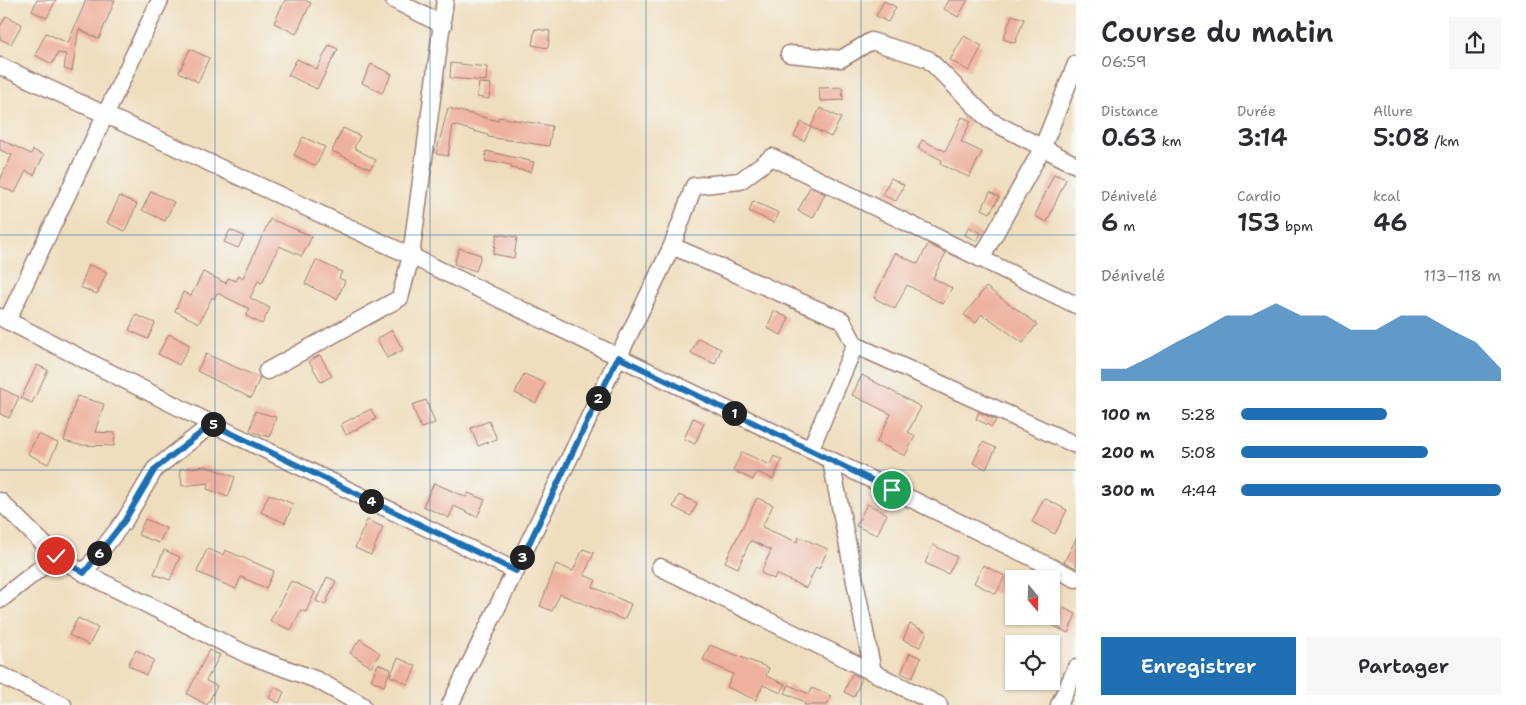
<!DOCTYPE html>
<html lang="fr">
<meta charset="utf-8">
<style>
:root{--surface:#fff;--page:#f7f7f7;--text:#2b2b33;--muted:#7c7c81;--accent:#1f6fb2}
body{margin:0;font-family:"Shantell Sans",sans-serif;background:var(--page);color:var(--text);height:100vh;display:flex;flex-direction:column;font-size:19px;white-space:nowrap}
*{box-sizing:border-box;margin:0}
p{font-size:16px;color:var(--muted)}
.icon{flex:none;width:28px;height:28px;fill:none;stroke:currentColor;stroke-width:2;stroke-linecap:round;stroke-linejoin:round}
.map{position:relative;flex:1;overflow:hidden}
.details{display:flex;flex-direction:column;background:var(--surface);width:450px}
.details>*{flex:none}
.needle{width:32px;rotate:161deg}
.fabs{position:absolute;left:1005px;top:570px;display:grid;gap:10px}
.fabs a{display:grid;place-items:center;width:55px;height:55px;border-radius:0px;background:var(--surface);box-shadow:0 1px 4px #0004;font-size:25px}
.pin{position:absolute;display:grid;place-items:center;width:42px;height:42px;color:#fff;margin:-21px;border:2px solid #fff;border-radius:50%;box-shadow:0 1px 5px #0007}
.km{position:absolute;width:25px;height:25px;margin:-12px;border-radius:50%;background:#222;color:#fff;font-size:14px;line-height:25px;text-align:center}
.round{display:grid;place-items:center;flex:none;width:52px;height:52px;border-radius:0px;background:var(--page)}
.summary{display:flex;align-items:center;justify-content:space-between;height:85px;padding:0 25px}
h1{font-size:28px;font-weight:600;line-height:38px}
.metrics{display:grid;grid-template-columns:repeat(3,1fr);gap:8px;height:85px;padding:5px 25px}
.metrics div{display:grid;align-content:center}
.metrics b{font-size:25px;font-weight:600}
.metrics small{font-size:14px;font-weight:400}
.metrics p{font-size:14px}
.chart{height:140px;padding:10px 25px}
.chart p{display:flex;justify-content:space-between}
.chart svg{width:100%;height:90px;margin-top:5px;fill:var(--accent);opacity:.7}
.cta{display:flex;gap:10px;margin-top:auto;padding:10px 25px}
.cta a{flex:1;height:58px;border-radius:0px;background:var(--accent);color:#fff;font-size:20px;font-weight:600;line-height:58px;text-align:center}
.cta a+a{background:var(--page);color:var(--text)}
ul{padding:0 25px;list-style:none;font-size:16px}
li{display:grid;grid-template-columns:80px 60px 1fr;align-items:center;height:38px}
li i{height:12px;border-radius:6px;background:var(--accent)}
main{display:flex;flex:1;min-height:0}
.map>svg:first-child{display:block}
.building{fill:#eeb19e}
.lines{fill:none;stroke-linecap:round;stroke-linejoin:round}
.minor-casing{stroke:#9c7e74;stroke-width:19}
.minor{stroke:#fff;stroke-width:16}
.route-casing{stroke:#fff;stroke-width:10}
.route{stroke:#1f6fb2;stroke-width:6}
.grid{fill:none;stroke:#1f6fb2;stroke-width:1;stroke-opacity:0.55}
</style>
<main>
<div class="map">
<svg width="1076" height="705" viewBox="0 0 1076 705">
<rect width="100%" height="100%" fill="#f6f6f2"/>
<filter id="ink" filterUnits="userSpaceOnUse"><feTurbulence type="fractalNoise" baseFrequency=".02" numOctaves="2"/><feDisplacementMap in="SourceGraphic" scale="10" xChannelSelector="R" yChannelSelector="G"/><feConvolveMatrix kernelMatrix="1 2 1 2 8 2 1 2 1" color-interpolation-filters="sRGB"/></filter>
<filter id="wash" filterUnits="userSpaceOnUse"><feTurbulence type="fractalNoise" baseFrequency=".0096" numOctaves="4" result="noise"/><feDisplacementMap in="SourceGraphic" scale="20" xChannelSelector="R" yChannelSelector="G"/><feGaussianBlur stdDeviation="1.12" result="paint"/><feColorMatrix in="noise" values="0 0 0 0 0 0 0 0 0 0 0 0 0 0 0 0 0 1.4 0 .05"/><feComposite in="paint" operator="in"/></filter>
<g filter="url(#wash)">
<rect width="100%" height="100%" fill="#efdebe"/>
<g id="blocks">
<g class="building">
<path d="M37 0H56L47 18 32 11Z"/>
<path d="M86 0H115L99 39 79 29 72 71 64 69 66 54 58 53 52 64 35 55 46 33 68 43Z"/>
<path d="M285 0H305L311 3 296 34 274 23Z"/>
<path d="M949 0H968L958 17 944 9Z"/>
<path d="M884 1 896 7 888 22 876 16Z"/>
<path d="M1012 15 1024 19 1015 43 1003 39Z"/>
<path d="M6 16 22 24 11 44 0 39V27Z"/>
<path d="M535 29 550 31 548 48 532 45Z"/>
<path d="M964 36 982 46 969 71 950 60Z"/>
<path d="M329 45 338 49 317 89 288 75 297 59 317 69Z"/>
<path d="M190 49 209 58 198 82 179 72Z"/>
<path d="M451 63 487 67 486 81 450 78Z"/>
<path d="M371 64 392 74 382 93 362 83Z"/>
<path d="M479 83 491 84 489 99 477 97Z"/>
<path d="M842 87 843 100 820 101 819 88Z"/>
<path d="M448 108 498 121V117L552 126 549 146 488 137V135L453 125 448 156 436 154Z"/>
<path d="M820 108 841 118 831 137 811 127Z"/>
<path d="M962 117 971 121 961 142 982 152 969 177 940 164 942 160 918 148 922 140 945 151Z"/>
<path d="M801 122 811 127 804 141 794 136Z"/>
<path d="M343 128 360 136 354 148 376 160 370 169 332 151Z"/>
<path d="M303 137 325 147 316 166 294 155Z"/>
<path d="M0 139 31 154 33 150 44 155 34 175 26 171 15 193 0 186V180L12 155 0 150Z"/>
<path d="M486 151 534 162 531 172 511 168 512 165 485 161Z"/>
<path d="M1054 174 1066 179 1047 222 1035 216Z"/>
<path d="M891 178 904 185 896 201 882 195Z"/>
<path d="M810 187 825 194 813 218 798 211Z"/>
<path d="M151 191 174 202 165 221 142 210Z"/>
<path d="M990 192 999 197 990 213 982 209Z"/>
<path d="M120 196 137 204 125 231 107 223Z"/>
<path d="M753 201 779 213 774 223 749 211Z"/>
<path d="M270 219 312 236 302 256 279 246 262 283 258 281 250 298 270 308 262 324 246 316 250 309 217 293 214 299 212 297 199 323 175 311 183 292 191 296 203 272 226 283 228 278 236 281 239 275 243 278Z"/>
<path d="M969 227 981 233 977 241 965 235Z"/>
<path d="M230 230 244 236 238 248 224 242Z"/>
<path d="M497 234 517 237 514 258 493 254Z"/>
<path d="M928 244 946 253 933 278 952 288 943 304 907 285 895 309 874 298 895 253 918 264Z"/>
<path d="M459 248 481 255 476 271 454 264Z"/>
<path d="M316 260 342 272 339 278 345 281 337 299 305 284Z"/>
<path d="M89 265 107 272 97 294 80 287Z"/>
<path d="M986 287 1037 324 1023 343 987 317 986 318 981 314 976 323 964 315Z"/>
<path d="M774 311 789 318 781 335 767 328Z"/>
<path d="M136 315 155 323 148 339 129 330Z"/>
<path d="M392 330 403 350 387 358 377 339Z"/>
<path d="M169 334 190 345 179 365 158 354Z"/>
<path d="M698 338 721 349 715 364 691 353Z"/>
<path d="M206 354 260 378 251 398 197 371Z"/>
<path d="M320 355 332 376 321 382 309 361Z"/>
<path d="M37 365 48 370 32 403 21 398Z"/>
<path d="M524 374 545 383 536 403 515 393Z"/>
<path d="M862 375 921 407 908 432 915 436 905 456 877 442 891 414 852 395Z"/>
<path d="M0 388 19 397 9 418 0 414Z"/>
<path d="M77 396 104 404 95 432 115 433 114 446 80 445 64 441Z"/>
<path d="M426 400 435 423 421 428 412 405Z"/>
<path d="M371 409 376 419 346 435 341 424Z"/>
<path d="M255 411 276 417 270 437 250 431Z"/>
<path d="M979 412 996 420 992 427 976 419Z"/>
<path d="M693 418 704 423 695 444 684 439Z"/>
<path d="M489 421 497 439 478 446 471 428Z"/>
<path d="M38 434 58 443 48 464 28 454Z"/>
<path d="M983 442 996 448 986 469 973 463Z"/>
<path d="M742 452 770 465 774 456 782 460 773 479 757 472 753 480 733 470Z"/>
<path d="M205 466 235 477 228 497 207 489 209 483 182 486 180 469Z"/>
<path d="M434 483 466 497 468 493 485 500 477 517 454 506 449 518 423 506Z"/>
<path d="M269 494 293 504 285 523 261 512Z"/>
<path d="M679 495 697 503 691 516 673 507Z"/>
<path d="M757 498 773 505 762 527 797 542 799 537 828 549 819 569 816 567 806 588 776 574 774 579 761 573 771 550 752 541H750L738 568 725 562Z"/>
<path d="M1044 498 1067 510 1055 534 1032 522Z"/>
<path d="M867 504 887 514 877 535 856 526Z"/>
<path d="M145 519 166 528 159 543 138 535Z"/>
<path d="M367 520 383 527 371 555 355 548Z"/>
<path d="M1076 539V568L1064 562Z"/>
<path d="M933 545 957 557 948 574 925 563Z"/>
<path d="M207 549 223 555 225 550 274 571 266 588 241 577 236 589 197 572Z"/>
<path d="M583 549 594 553 584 575 596 580 593 587 631 604 624 620 560 594 552 611 540 606 556 564 573 571Z"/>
<path d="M164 550 180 557 170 580 154 574Z"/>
<path d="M983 565 1005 576 996 594 974 583Z"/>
<path d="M327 577 336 581 325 605 316 601Z"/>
<path d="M291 581 315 592 306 612 301 610 291 630 270 621Z"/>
<path d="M1051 602 1076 614 1068 633 1034 616H1051Z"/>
<path d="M78 618 98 628 89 645 69 635Z"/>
<path d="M910 624 927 632 920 647 903 640Z"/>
<path d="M360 639 380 653 371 667 350 653Z"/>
<path d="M710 645 769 668 766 676 785 684 781 693 763 685 756 700 727 687 733 674 703 660Z"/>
<path d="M136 650 154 660 146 675 128 665Z"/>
<path d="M209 650 220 655 206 681 217 686 207 705 187 694Z"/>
<path d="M910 653 921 658 912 678 901 673Z"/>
<path d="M398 658 416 666 408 684 390 676Z"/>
<path d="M378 664 391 669 384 686 371 680Z"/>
<path d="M852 674 862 678 854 697 844 692Z"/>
<path d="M789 685 809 694 812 688 831 696 827 705H804L805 702 785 693Z"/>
<path d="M275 687 284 692 279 703 269 698Z"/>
</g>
</g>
</g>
<g filter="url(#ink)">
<use href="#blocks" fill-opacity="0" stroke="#9c7e74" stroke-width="1"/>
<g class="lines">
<g class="minor-casing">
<g id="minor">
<path d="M394 0 443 25"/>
<path d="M789 54 841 59 871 41 928 59 989 120 1076 165"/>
<path d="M0 66 411 256 1076 579"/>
<path d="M672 246 842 320 855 345 1076 445"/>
<path d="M981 259 1042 149 1076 64"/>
<path d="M0 317 212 424 516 571"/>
<path d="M7 321 160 0"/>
<path d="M267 371 400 298 411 256 445 0"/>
<path d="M810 450 855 345"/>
<path d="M831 461 873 672"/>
<path d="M0 501 56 556 84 573 248 655 317 680 362 705"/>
<path d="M660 567 939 705"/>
<path d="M84 573 125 520 155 469 212 424"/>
<path d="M0 600 56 556"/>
<path d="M0 675 63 705"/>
<path d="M450 705 672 246 694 186 740 181 772 157 1076 305"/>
<path d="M1059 705 1076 668"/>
</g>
</g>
<use href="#minor" class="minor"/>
</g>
</g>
<g class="lines" filter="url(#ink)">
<g class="route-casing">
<path id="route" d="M56 556 84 573 125 520 155 469 212 424 516 571 618 357 892 490"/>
</g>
<use href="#route" class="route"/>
</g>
<path class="grid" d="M215 0V705M430 0V705M646 0V705M861 0V705M0 235H1076M0 470H1076"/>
</svg>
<div class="fabs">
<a><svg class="needle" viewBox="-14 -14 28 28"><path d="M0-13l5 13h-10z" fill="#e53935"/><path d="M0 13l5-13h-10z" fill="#7c7c81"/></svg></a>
<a><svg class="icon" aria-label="locate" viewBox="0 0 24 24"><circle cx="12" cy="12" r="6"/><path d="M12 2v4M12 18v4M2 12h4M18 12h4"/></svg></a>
</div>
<div class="pin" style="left:892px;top:490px;background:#1e9e55"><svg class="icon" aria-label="arrive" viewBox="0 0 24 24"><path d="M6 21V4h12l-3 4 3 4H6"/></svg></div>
<div class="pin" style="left:56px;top:556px;background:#d93025"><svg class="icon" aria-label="check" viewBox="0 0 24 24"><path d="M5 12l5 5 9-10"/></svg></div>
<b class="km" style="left:734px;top:413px">1</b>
<b class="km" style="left:598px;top:398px">2</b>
<b class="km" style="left:522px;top:557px">3</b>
<b class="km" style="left:371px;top:501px">4</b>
<b class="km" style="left:213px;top:424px">5</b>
<b class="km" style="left:99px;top:553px">6</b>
</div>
<section class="details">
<div class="summary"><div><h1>Course du matin</h1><p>06:59</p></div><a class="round"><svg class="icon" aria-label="share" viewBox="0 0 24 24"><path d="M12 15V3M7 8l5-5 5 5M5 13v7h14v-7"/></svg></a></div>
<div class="metrics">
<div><p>Distance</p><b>0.63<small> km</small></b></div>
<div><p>Durée</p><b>3:14</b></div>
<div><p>Allure</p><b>5:08<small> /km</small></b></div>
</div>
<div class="metrics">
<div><p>Dénivelé</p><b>6<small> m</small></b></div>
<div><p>Cardio</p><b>153<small> bpm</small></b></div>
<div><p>kcal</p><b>46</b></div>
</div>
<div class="chart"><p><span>Dénivelé</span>113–118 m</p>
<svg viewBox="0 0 160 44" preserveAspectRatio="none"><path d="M0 44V38L10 38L20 32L30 25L40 19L50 12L60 12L70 6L80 12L90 12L100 19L110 19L120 12L130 12L140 19L150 25L160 38V44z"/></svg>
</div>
<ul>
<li><b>100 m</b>5:28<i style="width:56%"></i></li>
<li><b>200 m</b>5:08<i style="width:72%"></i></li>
<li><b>300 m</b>4:44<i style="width:100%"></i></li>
</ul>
<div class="cta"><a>Enregistrer</a><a>Partager</a></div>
</section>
</main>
